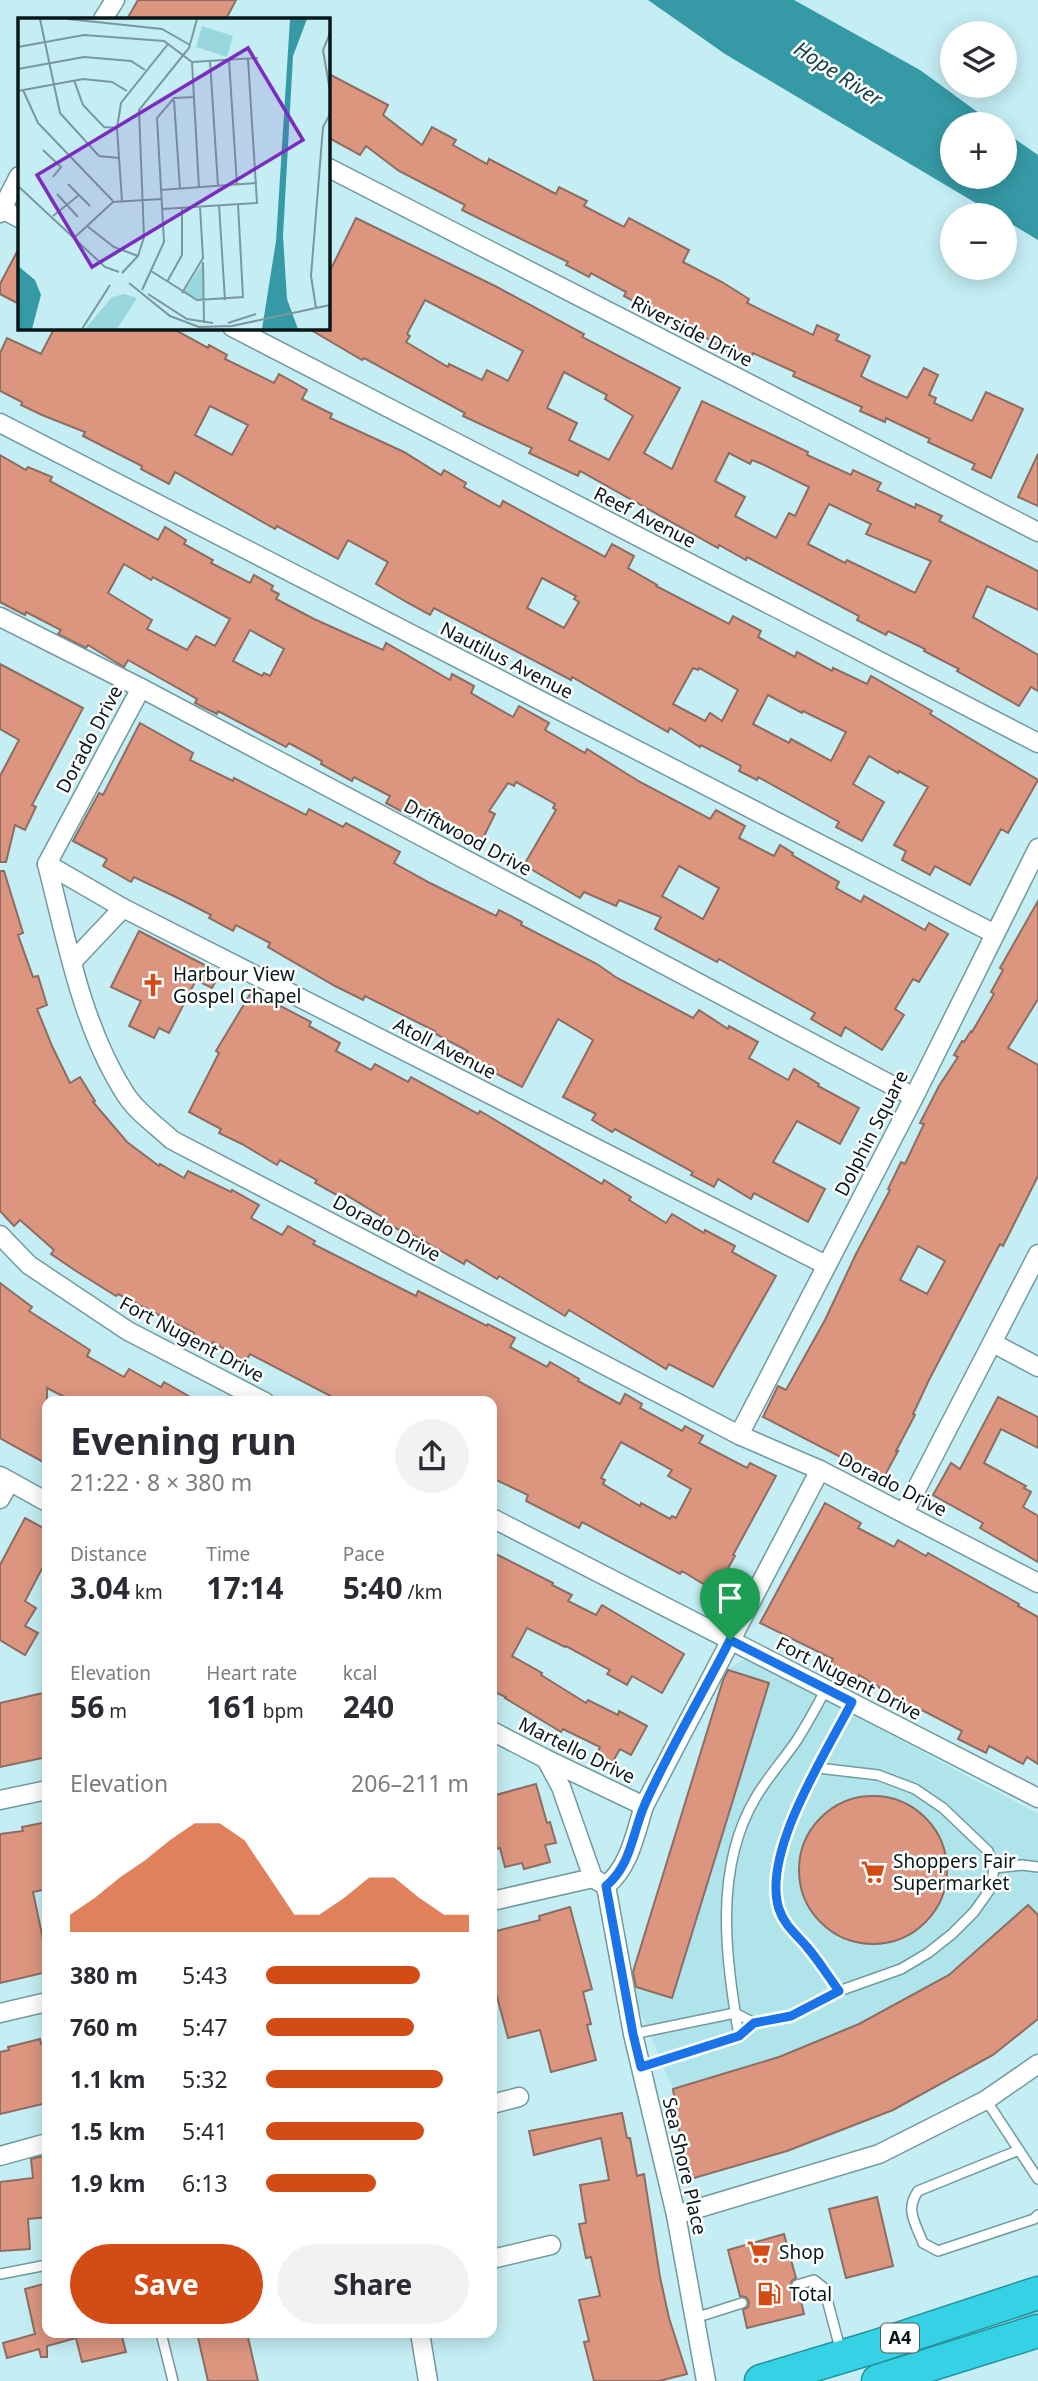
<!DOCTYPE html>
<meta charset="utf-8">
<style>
:root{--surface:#fff;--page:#f2f2f3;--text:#2b2b33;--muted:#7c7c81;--accent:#d34c16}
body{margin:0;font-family:"Noto Sans",sans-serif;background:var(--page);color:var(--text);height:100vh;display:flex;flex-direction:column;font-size:26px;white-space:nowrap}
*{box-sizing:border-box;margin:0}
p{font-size:23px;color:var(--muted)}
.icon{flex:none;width:38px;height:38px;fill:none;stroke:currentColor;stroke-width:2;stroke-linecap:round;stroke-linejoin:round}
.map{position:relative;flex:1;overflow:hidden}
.sheet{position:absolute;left:42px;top:1396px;width:455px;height:942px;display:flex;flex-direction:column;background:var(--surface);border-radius:14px;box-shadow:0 4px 18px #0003}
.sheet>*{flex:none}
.fabs{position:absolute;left:940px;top:21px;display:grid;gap:14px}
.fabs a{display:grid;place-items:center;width:77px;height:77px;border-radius:50%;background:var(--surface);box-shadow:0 4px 18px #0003;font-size:35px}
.pin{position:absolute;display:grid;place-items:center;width:60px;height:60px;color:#fff;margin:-72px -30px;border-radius:50% 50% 50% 0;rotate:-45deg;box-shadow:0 0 7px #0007}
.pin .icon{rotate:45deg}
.round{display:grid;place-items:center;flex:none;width:74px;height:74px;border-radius:37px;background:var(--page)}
.head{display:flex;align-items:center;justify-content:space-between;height:119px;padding:0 28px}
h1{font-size:38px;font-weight:700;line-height:52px}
.metrics{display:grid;grid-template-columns:repeat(3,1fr);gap:10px;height:119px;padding:7px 28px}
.metrics div{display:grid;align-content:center}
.metrics b{font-size:30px;font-weight:700}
.metrics small{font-size:19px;font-weight:400}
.metrics p{font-size:19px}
.chart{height:196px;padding:14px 28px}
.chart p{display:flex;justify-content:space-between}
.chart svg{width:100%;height:126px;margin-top:7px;fill:var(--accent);opacity:.7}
.primary-button{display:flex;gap:14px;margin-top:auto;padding:14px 28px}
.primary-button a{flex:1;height:80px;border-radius:42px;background:var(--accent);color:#fff;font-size:28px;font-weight:700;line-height:80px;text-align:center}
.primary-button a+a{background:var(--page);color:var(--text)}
ul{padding:0 28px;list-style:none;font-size:23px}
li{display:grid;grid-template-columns:112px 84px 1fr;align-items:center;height:52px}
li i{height:18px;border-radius:9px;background:var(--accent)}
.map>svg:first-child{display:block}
.built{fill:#afe4eb}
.green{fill:#99d7df}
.water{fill:#369aa6}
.building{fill:#dc967f;stroke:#8d6d62;stroke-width:2;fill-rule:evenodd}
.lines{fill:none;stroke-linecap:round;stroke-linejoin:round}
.lane-casing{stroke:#719a9f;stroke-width:12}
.street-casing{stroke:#719a9f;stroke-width:21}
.highway-casing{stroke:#25919d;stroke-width:35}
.lane{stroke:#fff;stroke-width:9}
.street{stroke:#fff;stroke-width:18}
.highway{stroke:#34d2e4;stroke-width:32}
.route-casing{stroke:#fff;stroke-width:14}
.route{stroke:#1a73e8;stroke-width:9}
.labels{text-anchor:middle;stroke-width:5;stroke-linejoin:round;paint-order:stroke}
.shield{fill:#fff;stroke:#525d5f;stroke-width:2}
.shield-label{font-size:18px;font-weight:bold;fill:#08181a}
.street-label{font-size:19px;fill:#08181a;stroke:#fff}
.poi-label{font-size:19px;fill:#08181a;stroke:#fff;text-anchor:start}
.water-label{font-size:21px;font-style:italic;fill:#164248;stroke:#fff}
.inset-road{fill:none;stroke:#79989d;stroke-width:2}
.view{fill:#7b2cbf;fill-opacity:0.15;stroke:#7b2cbf;stroke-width:3.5}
.inset-edge{fill:none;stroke:#08181a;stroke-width:3.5}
</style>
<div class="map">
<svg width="1038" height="2381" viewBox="0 0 1038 2381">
<rect width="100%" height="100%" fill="#c4eef4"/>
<path class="built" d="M747 1658 1038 1814V2019L993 2055 893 2110 787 2151 687 2180 673 2089 629 1985 726 1670Z"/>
<path class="green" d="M1038 2305V2320L893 2370 886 2350Z"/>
<path class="water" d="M648 0H794L920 70 994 124H952V177H1004L1005 132 1038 155V240L1005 220 1004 215H996L725 54Z"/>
<g class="building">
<path d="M138 0H236L226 19H127Z"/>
<path d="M327 73 388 105 383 115 422 145 432 127 456 140 453 145 487 164 489 159 556 194 559 187 587 201 584 206 624 227 629 218 689 250 683 262 722 282 749 299 747 303 813 335 817 325 839 335 836 340 870 356 861 376 868 380 907 398 924 368 938 375 929 395 936 398 934 403 972 421 986 392 1023 409 991 478 972 469 975 464 928 442 930 439 886 418 885 422 860 411 862 407 793 376 795 372 753 353 749 362 731 354 688 326 657 310 655 313 624 296 626 292 591 273 589 277 566 265 568 262 462 210 465 205 399 171 366 146 360 155 327 137Z"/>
<path d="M356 218 497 287 584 334 582 337 680 388 644 453 672 469 702 401 808 452 807 455 851 475 853 470 881 483 877 490 915 508 916 504 942 516 939 521 1038 571V610L987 586 973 617 1038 655V691L1031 687 1019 706 957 671 959 669 924 651 925 649 888 631 886 635 857 620 859 616 747 557 746 560 719 545 718 548 580 471 578 476 529 453 532 448 463 416 465 413 364 358 362 360 306 327H327V277ZM425 300 523 351 508 381 487 370 482 380 449 364 448 367 406 342 410 336 407 334ZM564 372 607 395 605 399 633 416 609 460 569 440 577 423 547 408ZM729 453 750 464 752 460 762 464 809 487 795 516 789 513 776 538 735 516 745 497 715 481ZM829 504 871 524 866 534 931 561 915 593 847 560 845 563 808 544Z"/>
<path d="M19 248V304L0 294V284Z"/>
<path d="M55 327H170L208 348 209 345 227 355 225 359 274 383 279 374 307 390 302 399 332 414 330 418 404 452 441 475 444 470 466 483 464 487 500 507 503 501 605 557 612 544 634 556 628 568 657 585 656 586 729 624 733 616 761 631 758 637 795 657 797 652 832 671 833 668 867 684 871 676 932 711 930 714 1038 780 1008 833 1001 829 970 885 935 866 930 875 902 860 906 851 894 845 928 787 899 771 898 773 869 756 853 784 884 802 862 841 836 827 839 822 758 777 757 780 739 771 741 766 701 745 700 747 670 728 668 732 572 677 571 680 434 608 430 615 408 603 376 584 388 562 348 540 338 559 277 526 275 529 175 472 169 484 141 469 142 466 83 436 85 432 42 415 21 405 22 402 0 391V353L7 338 41 354ZM210 406 248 425 232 455 195 435ZM542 578 576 596 574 599 579 602 564 628 527 608ZM693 668 698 670 699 668 738 690 722 721 710 713 705 721 673 704ZM768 695 802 713 803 711 846 732 831 761 791 739 789 743 753 724Z"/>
<path d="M1038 454V506L1018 497Z"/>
<path d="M0 455 26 470 28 467 52 477 50 481 158 540 165 527 186 540 184 544 213 560 211 563 250 583 254 575 273 586 271 590 279 594 276 599 314 619 383 650 386 643 450 680 452 674 474 686 471 693 513 717 519 706 549 723 545 730 585 753 587 749 640 782 710 819 716 810 745 826 739 838 774 856 780 845 793 853 792 855 839 882 836 888 861 902 864 896 925 930 929 923 948 934 919 982 913 979 895 1009 904 1015 882 1050 845 1027 841 1036 811 1019 815 1013 719 959 717 962 655 929 661 917 619 900 616 906 584 892 580 898 524 865 556 810 553 808 555 804 516 782 514 786 508 783 489 811 495 814 479 846 414 809 410 816 386 803 390 796 354 777 352 781 321 764 322 761 289 743 286 747 218 711 217 714 195 703 197 699 128 660 124 667 88 645 86 648 58 634 61 630 26 612 25 615 0 602ZM124 564 151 580 153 577 230 619 215 646 196 636 187 650 147 629 152 620 108 593ZM250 630 284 649 270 676 264 673 262 676 233 661ZM679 866 719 888 703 919 662 896Z"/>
<path d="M0 664 83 708 32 805 36 807 25 830 15 825 6 862H0V776L19 740 0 729Z"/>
<path d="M140 723 193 753 190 760 233 781 234 778 306 815 309 809 343 827 346 823 400 852 394 863 430 883 496 916 499 910 522 922 521 925 597 964 617 978 693 1018 699 1010 728 1029 729 1026 758 1042 749 1058 788 1080 794 1069 819 1084 818 1086 859 1108 840 1144 797 1121 773 1162 825 1189 808 1222 754 1193 751 1199 718 1179 714 1187 691 1175 693 1172 615 1129 612 1132 592 1120 596 1114 563 1097 593 1040 558 1019 522 1087 495 1073 497 1070 466 1054 468 1051 434 1033 435 1031 365 996 363 1000 335 986 268 947 270 943 236 925 233 931 209 918 211 915 178 898 134 877 131 882 103 866 107 859 73 841 99 793 103 795Z"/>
<path d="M0 871H4L23 933 18 935 33 977 38 976 47 1005 37 1009 52 1046 70 1083 80 1077 95 1101 93 1102 127 1142 159 1166 160 1164 184 1178 188 1171 231 1192 232 1190 259 1205 251 1218 282 1235 288 1226 315 1241 313 1244 416 1296 418 1291 487 1326 488 1324 515 1338 510 1347 547 1367 550 1362 579 1379 578 1381 620 1404 625 1394 642 1404 640 1408 682 1431 685 1426 703 1436 699 1443 747 1468 750 1463 776 1476 733 1555 735 1556 715 1591 682 1571 680 1574 582 1522 579 1528 526 1501 528 1495 492 1478V1402H342L250 1354 245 1362 213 1342 210 1347 192 1338 194 1333 118 1294 116 1296 76 1271 51 1254 54 1250 20 1220 14 1226 0 1211ZM621 1442 672 1470 668 1476 691 1489 676 1518 672 1516 670 1519 641 1503 640 1506 603 1484 605 1480 601 1478Z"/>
<path d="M1038 901V999L1008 1048 1038 1065V1176L1003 1246 1000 1244 929 1380 913 1414 915 1415 896 1451H898L883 1479 763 1417 778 1386 786 1390 825 1320 856 1254 890 1190 888 1189 901 1162 905 1164 924 1124 920 1123 939 1086 958 1057 954 1055 962 1041 964 1042 971 1031 972 1032 994 994 991 992 1003 970 1000 968ZM918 1246 945 1261 927 1294 900 1280Z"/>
<path d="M139 931 220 973 212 988 196 980 169 1033 159 1028 154 1038 129 1026 141 1001 111 987Z"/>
<path d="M252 991 311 1022 309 1026 340 1043 336 1051 371 1070 375 1064 408 1082 411 1077 478 1114 480 1111 602 1184 604 1180 631 1197 629 1200 666 1223 672 1214 704 1233 705 1230 735 1246 732 1252 776 1276 713 1387 669 1364 666 1369 569 1310 565 1316 499 1276 497 1279 466 1260 464 1264 401 1228 399 1230 382 1220 384 1218 346 1195 344 1199 315 1183 317 1180 280 1160 277 1165 242 1144 219 1133 221 1129 189 1112 219 1053 216 1051Z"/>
<path d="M0 1283 32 1307 29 1311 90 1350 87 1356 124 1377 129 1369 161 1387 164 1382 199 1402H74L47 1388V1464L12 1445 0 1438Z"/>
<path d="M998 1397 1038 1417V1448L1001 1429 984 1463 1026 1486 1024 1488 1031 1492 1023 1507 1038 1516V1562L980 1528 983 1523 933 1495 951 1463 960 1469Z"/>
<path d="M825 1503 861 1523 858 1528 894 1547 898 1540 926 1556 928 1553 1019 1604 1018 1606 1038 1617V1764L1027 1757 1023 1764 989 1746 986 1753 958 1739 962 1731 922 1710 920 1713 859 1675 857 1679 830 1664 833 1659 760 1623Z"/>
<path d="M25 1518 47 1530V1559L25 1601 36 1608 25 1626 38 1633 25 1655 0 1640V1565Z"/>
<path d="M492 1552 553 1583 552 1585 572 1595 568 1601 596 1615 602 1605 684 1654 662 1693 632 1676 627 1685 607 1674 610 1670 566 1646 565 1647 527 1628 512 1656 542 1673 541 1675 586 1703 588 1700 618 1715 619 1711 647 1726 631 1755 620 1749 612 1763 596 1755 600 1747 563 1729 561 1732 505 1698 506 1697 492 1691Z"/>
<path d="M728 1670 769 1683 672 1998 636 1987 633 1972 723 1680Z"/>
<path d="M47 1692V1757L0 1767V1703Z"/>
<path d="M536 1784 547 1823 550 1822 556 1843 545 1845 550 1862 524 1869 522 1863 505 1867 500 1848 492 1850V1796Z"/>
<circle cx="873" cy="1870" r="74"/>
<path d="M47 1822V1889L33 1892 47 1958V1972L0 1983V1834L23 1831 22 1827Z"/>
<path d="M1028 1905 1038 1915V2019L993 2055 893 2110 787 2151 687 2180 673 2089 779 2057 859 2024 949 1975Z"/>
<path d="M570 1907 592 1989 583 1992 591 2024 587 2025 596 2060 551 2072 540 2030 508 2038 496 1993 492 1994V1932L540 1920 539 1916Z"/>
<path d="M40 2039 41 2044 47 2043V2103L0 2114V2052L9 2050 8 2047Z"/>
<path d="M622 2113 627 2138H630L637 2176 644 2174 660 2277 669 2318 687 2374 659 2381H594L584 2342 589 2341 579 2300 600 2296 591 2257 586 2258 579 2224 586 2223 580 2185 609 2180 601 2138 534 2155 529 2131Z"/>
<path d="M47 2155V2217L28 2219 30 2249 0 2251V2182L33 2178 31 2159Z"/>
<path d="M877 2197 893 2266 846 2278 829 2209Z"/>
<path d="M784 2234 796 2278 792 2281 790 2286 793 2290 799 2292 804 2314 747 2328 743 2310 748 2307 749 2302 746 2297 740 2296 728 2250Z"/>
<path d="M47 2283V2333H121L126 2352 82 2362 76 2338 47 2346V2357H41L39 2349 7 2358 3 2343 35 2334 25 2289Z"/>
<path d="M197 2333H247L258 2381H208Z"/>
</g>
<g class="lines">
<g class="lane-casing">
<g id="lane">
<path d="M994 1868 1022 1865 1038 1867"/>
<path d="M839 1991C828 1976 819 1961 807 1947 797 1935 784 1925 779 1909 761 1853 826 1753 852 1702"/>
<path d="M633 2034 735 2013 754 2023"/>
<path d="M739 2036C726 1958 713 1869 756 1797 768 1777 784 1759 797 1740 807 1724 817 1706 826 1689"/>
<path d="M641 2067 739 2036 754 2023 791 2016 839 1991 901 1969 928 1953 952 1934 974 1912 991 1888 994 1868 988 1851 943 1808 915 1789 878 1775 818 1768"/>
<path d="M986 2100 1038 2179"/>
<path d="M1019 2150 918 2191C905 2210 915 2222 923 2243L938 2251 1034 2219 1038 2215"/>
<path d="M0 2274 47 2265"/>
<path d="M797 2285 814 2280 824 2288 841 2352"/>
<path d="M695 2318 742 2303"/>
<path d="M161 2333 173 2381"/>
</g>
</g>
<g class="street-casing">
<g id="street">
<path d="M103 19 115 0"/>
<path d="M327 167 1038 532"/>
<path d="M2 209 19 218"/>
<path d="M0 213 19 176"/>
<path d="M232 327 1038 743"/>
<path d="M0 423 995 934"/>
<path d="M0 617 141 688 914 1097"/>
<path d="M141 688 47 864C67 942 82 1027 126 1095 137 1112 157 1126 172 1140L739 1435 820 1470 1038 1583"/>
<path d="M47 864 123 908 826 1265"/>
<path d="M72 962 123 908"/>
<path d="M0 1235 29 1265 128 1331 265 1402"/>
<path d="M993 1343 1038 1367"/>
<path d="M739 1435 914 1097 1038 848"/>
<path d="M0 1476 47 1502"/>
<path d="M0 1499 9 1483"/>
<path d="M904 1513 1038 1254"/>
<path d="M492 1518 1038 1798"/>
<path d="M492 1731 546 1759 644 1806"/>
<path d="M546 1759 561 1787 593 1878 606 1886"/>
<path d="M0 1800 47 1790"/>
<path d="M492 1901 593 1878"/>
<path d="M0 2013 47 2002"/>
<path d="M492 2104 519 2097"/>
<path d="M0 2156 47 2143"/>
<path d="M676 2215 879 2154 986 2100 1038 2064"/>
<path d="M492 2259 551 2245"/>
<path d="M420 2333 428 2381"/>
<path d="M706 2381 676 2215 633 2034 606 1886C630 1866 635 1834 644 1806L820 1470"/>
</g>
</g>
<g class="highway-casing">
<g id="highway">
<path d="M761 2381 874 2347 1038 2293"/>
<path d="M878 2381 1038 2331"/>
</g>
</g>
<use href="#lane" class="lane"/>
<use href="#street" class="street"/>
<use href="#highway" class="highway"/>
</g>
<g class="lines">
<g class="route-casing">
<path id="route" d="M730 1640 852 1702C826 1753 761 1853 779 1909 784 1925 797 1935 807 1947 819 1961 828 1976 839 1991L791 2016 754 2023 739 2036 641 2067 633 2034 606 1886C632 1864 632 1833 645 1804 670 1748 702 1695 730 1640Z"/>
</g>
<use href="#route" class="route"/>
</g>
<defs>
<g id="church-bare" transform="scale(1.89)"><path d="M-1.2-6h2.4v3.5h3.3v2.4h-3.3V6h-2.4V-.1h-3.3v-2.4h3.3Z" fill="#d34c16" stroke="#fff" stroke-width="2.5" paint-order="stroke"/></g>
<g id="supermarket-bare" transform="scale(1.89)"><path d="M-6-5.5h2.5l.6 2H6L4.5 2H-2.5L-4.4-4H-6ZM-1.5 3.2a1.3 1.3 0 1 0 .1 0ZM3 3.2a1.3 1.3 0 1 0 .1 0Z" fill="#d34c16" stroke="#fff" stroke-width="2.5" paint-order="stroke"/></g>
<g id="fuel-bare" transform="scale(1.89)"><path d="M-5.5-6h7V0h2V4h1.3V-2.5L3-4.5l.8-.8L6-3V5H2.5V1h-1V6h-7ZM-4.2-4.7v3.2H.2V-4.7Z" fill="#d34c16" stroke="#fff" stroke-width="2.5" paint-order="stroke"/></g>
</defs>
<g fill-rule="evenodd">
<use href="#church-bare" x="153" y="985"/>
<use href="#supermarket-bare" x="873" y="1872"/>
<use href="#supermarket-bare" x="759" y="2252"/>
<use href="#fuel-bare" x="769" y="2294"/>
</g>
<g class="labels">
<rect class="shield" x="881" y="2323.5" width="38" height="29" rx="5"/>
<g class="shield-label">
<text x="900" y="2344">A4</text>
</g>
<g class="street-label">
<text transform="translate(692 331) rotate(27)" y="7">Riverside Drive</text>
<text transform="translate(645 517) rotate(27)" y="7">Reef Avenue</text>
<text transform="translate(507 660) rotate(27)" y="7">Nautilus Avenue</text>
<text transform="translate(89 739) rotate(-62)" y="7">Dorado Drive</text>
<text transform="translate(468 837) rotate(28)" y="7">Driftwood Drive</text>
<text transform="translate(445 1048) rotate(27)" y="7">Atoll Avenue</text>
<text transform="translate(871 1133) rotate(-63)" y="7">Dolphin Square</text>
<text transform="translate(387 1228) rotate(28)" y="7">Dorado Drive</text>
<text transform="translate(192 1339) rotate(28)" y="7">Fort Nugent Drive</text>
<text transform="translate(893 1484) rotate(27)" y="7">Dorado Drive</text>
<text transform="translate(849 1678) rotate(27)" y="7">Fort Nugent Drive</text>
<text transform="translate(577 1750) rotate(26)" y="7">Martello Drive</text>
<text transform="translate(685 2166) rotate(77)" y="7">Sea Shore Place</text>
</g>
<g class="poi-label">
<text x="173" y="981">Harbour View<tspan x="173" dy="22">Gospel Chapel</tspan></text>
<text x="893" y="1868">Shoppers Fair<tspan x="893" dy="22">Supermarket</tspan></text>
<text x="779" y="2259">Shop</text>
<text x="789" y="2301">Total</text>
</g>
<g class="water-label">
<text transform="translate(838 74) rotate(33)" y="7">Hope River</text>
</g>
</g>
<g transform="translate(18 18)">
<rect width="312" height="312" fill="#c4eef4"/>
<path d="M184 8 215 18 209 39 178 29ZM184 246 186 281H180L165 275ZM107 276 119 280 99 311H67L94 279Z" fill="#99d7df"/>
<path d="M272 1H289L275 38 265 218 269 281 280 311H244L258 223ZM0 248 17 262 23 277 14 311H0Z" fill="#369aa6"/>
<path class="inset-road" d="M22 1 42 95 81 138 101 140M50 1 144 11 172 27M312 15 305 32 312 73M0 29 66 17 146 23 174 44 240 40M211 42 219 167M192 43 200 168M174 44 181 170M0 51 66 39 113 43 127 52M56 62 65 87 86 109 99 110M5 72 20 105 95 183M0 73 65 61 94 64 109 73M156 82 162 171M25 132 43 149 35 159M50 166 72 188M0 168 87 249 101 254M142 172 239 165M39 176 60 199M104 183 99 110 103 85 150 26M201 187 207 282M144 191 239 185 230 41M35 198 61 177M69 208 96 229 120 238M57 219 95 184 143 181M185 244 186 305M133 253 179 282 225 279 220 186M104 255 120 238 126 219 121 92 171 30 179 1M149 264 164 237V190M111 265 152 298 181 309 214 308 312 287M124 272 146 224 139 100 156 80 176 79M164 275 185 240 182 189M130 276 169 301 195 305M298 290 293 258 305 109 312 96M210 305 238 296M64 311 92 267"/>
<path class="view" d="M230 30 285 122 74 249 19 157Z"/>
<rect width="312" height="312" class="inset-edge"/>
</g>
</svg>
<div class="fabs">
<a><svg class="icon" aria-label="layers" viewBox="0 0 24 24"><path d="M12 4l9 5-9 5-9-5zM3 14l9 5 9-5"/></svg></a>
<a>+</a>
<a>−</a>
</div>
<div class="pin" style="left:730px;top:1640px;background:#1e9e55"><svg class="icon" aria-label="arrive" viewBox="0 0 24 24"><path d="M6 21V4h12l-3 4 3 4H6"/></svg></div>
<section class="sheet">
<div class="head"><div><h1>Evening run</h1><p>21:22 · 8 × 380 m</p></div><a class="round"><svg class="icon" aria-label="share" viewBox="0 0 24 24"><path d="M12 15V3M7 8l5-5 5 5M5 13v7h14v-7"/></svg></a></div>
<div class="metrics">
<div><p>Distance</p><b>3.04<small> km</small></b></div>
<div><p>Time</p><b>17:14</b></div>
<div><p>Pace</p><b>5:40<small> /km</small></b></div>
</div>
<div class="metrics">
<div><p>Elevation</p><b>56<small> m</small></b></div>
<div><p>Heart rate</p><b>161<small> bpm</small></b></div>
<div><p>kcal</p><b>240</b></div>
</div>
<div class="chart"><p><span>Elevation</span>206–211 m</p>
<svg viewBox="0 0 160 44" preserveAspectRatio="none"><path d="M0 44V38L10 32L20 25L30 19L40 12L50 6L60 6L70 12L80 25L90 38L100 38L110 32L120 25L130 25L140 32L150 38L160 38V44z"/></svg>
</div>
<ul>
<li><b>380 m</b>5:43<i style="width:76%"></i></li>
<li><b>760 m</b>5:47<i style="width:73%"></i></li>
<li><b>1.1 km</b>5:32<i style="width:87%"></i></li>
<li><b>1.5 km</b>5:41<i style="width:78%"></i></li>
<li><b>1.9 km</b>6:13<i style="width:54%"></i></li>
</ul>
<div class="primary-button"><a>Save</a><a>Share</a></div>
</section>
</div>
